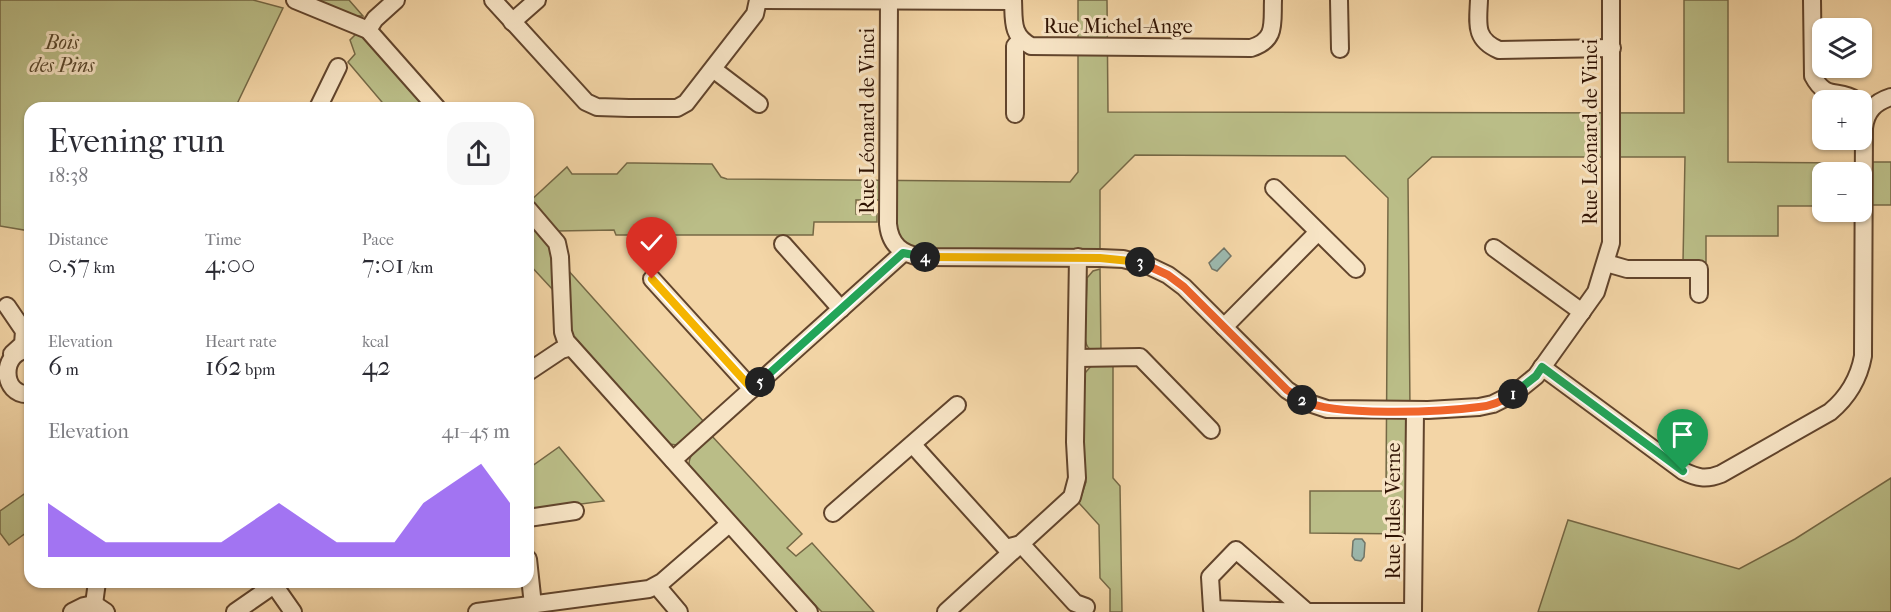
<!DOCTYPE html>
<meta charset="utf-8">
<style>
:root{--surface:#fff;--page:#f7f7f7;--text:#2b2b33;--muted:#7c7c81;--accent:#7c3aed}
body{margin:0;font-family:"IM FELL French Canon",serif;background:var(--page);color:var(--text);height:100vh;display:flex;flex-direction:column;font-size:22px;white-space:nowrap}
*{box-sizing:border-box;margin:0}
p{font-size:20px;color:var(--muted)}
.icon{flex:none;width:33px;height:33px;fill:none;stroke:currentColor;stroke-width:2;stroke-linecap:round;stroke-linejoin:round}
.map{position:relative;flex:1;overflow:hidden}
.sheet{position:absolute;left:24px;top:102px;width:510px;height:486px;display:flex;flex-direction:column;background:var(--surface);border-radius:18px;box-shadow:0 2px 4px #0004}
.sheet>*{flex:none}
.buttons{position:absolute;left:1812px;top:18px;display:grid;gap:12px}
.buttons a{display:grid;place-items:center;width:60px;height:60px;border-radius:12px;background:var(--surface);box-shadow:0 2px 4px #0004;font-size:30px}
.pin{position:absolute;display:grid;place-items:center;width:51px;height:51px;color:#fff;margin:-62px -26px;border-radius:50% 50% 50% 0;rotate:-45deg;box-shadow:0 0 6px #0007}
.pin .icon{rotate:45deg}
.km{position:absolute;width:30px;height:30px;margin:-15px;border-radius:50%;background:#222;color:#fff;font-size:16px;line-height:30px;text-align:center}
.round{display:grid;place-items:center;flex:none;width:63px;height:63px;border-radius:18px;background:var(--page)}
.overview{display:flex;align-items:center;justify-content:space-between;height:102px;padding:0 24px}
h1{font-size:33px;font-weight:600;line-height:45px}
.metrics{display:grid;grid-template-columns:repeat(3,1fr);gap:9px;height:102px;padding:6px 24px}
.metrics div{display:grid;align-content:center}
.metrics b{font-size:26px;font-weight:600}
.metrics small{font-size:16px;font-weight:400}
.metrics p{font-size:16px}
.chart{height:168px;padding:12px 24px}
.chart p{display:flex;justify-content:space-between}
.chart svg{width:100%;height:108px;margin-top:6px;fill:var(--accent);opacity:.7}
.map>svg:first-child{display:block}
.green{fill:#babd87;stroke:#756845;stroke-width:1.5}
.water{fill:#9cb8ad;stroke:#717669;stroke-width:1.5}
.lines{fill:none;stroke-linecap:round;stroke-linejoin:round}
.street-casing{stroke:#61442c;stroke-width:20}
.street{stroke:#f7e4c5;stroke-width:16}
.split-1-casing{stroke:#fff;stroke-width:12}
.split-2-casing{stroke:#fff;stroke-width:12}
.split-3-casing{stroke:#fff;stroke-width:12}
.split-4-casing{stroke:#fff;stroke-width:12}
.split-5-casing{stroke:#fff;stroke-width:12}
.split-6-casing{stroke:#fff;stroke-width:12}
.split-1{stroke:#22a559;stroke-width:8}
.split-2{stroke:#f0652b;stroke-width:8}
.split-3{stroke:#f0652b;stroke-width:8}
.split-4{stroke:#f5b400;stroke-width:8}
.split-5{stroke:#22a559;stroke-width:8}
.split-6{stroke:#f5b400;stroke-width:8}
.labels{text-anchor:middle;stroke-width:6;stroke-linejoin:round;paint-order:stroke}
.street-label{font-size:20px;fill:#301303;stroke:#f7e4c5}
.park-label{font-size:20px;font-style:italic;fill:#59462b;stroke:#f7e4c5}
</style>
<div class="map">
<svg width="1891" height="612" viewBox="0 0 1891 612">
<rect width="100%" height="100%" fill="#f3d5a6"/>
<filter id="stains"><feTurbulence type="fractalNoise" baseFrequency=".00333" numOctaves="4"/><feColorMatrix values="0 0 0 0 .2 0 0 0 0 .09 0 0 0 0 .02 0 0 0 .5 -.17"/></filter>
<radialGradient id="worn" r=".72"><stop offset=".6" stop-color="#630" stop-opacity="0"/><stop offset="1" stop-color="#630" stop-opacity=".3"/></radialGradient>
<g class="green">
<path d="M0 0H253L283 8 235 108H30V231L0 226Z"/>
<path d="M313 0H349L363 16H354Z"/>
<path d="M1078 0H1107L1108 112 1684 113V0H1728V162L1855 163V172H1822V206H1778V236H1706V262H1683L1685 157H1432L1408 179 1410 410 1413 534 1310 533V491H1386L1388 198 1345 156 1135 155 1100 190V258L903 253 887 200H856V214H877V222H814L813 235H616L614 230 557 231 528 203 567 167 572 174H617L627 163H634L712 164 721 177 727 179 1070 182 1078 172Z"/>
<path d="M356 34H361L428 108H387L348 62 355 54 350 40Z"/>
<rect x="1872" y="162" width="19" height="43"/>
<path d="M528 221 551 247 553 254 554 291 528 263Z"/>
<path d="M567 269 704 422 677 445 669 444 573 339 570 333Z"/>
<path d="M1100 269 1101 353C1091 351 1086 349 1085 338L1087 278 1093 271Z"/>
<path d="M1113 364V478L1120 486 1122 612H1110V589L1100 578 1099 525 1079 503 1086 482 1083 467 1084 408 1083 380 1085 373 1092 365Z"/>
<path d="M711 435 802 534 787 548 796 556 812 543 874 612H822L780 570 689 466C688 452 702 444 711 435Z"/>
<path d="M559 447 604 501 528 511V469Z"/>
<path d="M1891 478V612H1538L1568 520 1739 569 1795 539Z"/>
<path d="M30 490V530L9 545 0 533V511Z"/>
</g>
<g class="water">
<path d="M1224 248 1231 256 1217 271 1212 269 1209 263Z"/>
<path d="M1355 539H1362L1365 543 1364 557 1361 561 1355 560 1352 556 1353 541Z"/>
</g>
<g class="lines">
<g class="street-casing">
<g id="street">
<path d="M295 0 368 30 437 108"/>
<path d="M493 0 586 102 597 107 629 108H677L686 103 755 14 758 0"/>
<path d="M765 0 1013 1"/>
<path d="M889 0 888 224C890 245 902 254 921 257L1100 258 1123 259 1147 265 1168 275 1184 287 1287 390 1306 402 1327 409 1428 410 1479 407 1493 404 1515 393 1536 376 1596 292 1611 243V0"/>
<path d="M1013 0C1014 21 1011 35 1031 46L1251 48C1277 40 1272 23 1273 0"/>
<path d="M1339 0 1340 49"/>
<path d="M1479 0C1478 24 1474 39 1499 50L1612 48"/>
<path d="M1812 0 1813 76C1826 101 1838 88 1856 100"/>
<path d="M512 22 537 0"/>
<path d="M368 30 375 19 396 0"/>
<path d="M713 69 759 104"/>
<path d="M318 108 338 67"/>
<path d="M1015 114V46L1021 40"/>
<path d="M1274 188 1356 269"/>
<path d="M528 209 557 243 560 257 563 332 566 341 809 612"/>
<path d="M783 244 841 309"/>
<path d="M1494 248 1582 312"/>
<path d="M1606 263 1627 269H1699V294"/>
<path d="M652 279 752 389"/>
<path d="M7 306 24 331 23 344 12 354"/>
<path d="M1224 327 1318 232"/>
<path d="M30 350C0 349 0 397 30 394"/>
<path d="M1078 358 1140 357 1211 430"/>
<path d="M1542 367 1683 471C1697 478 1706 480 1721 474L1830 412C1848 397 1859 378 1863 356L1864 128C1866 111 1875 102 1891 97"/>
<path d="M528 372 561 350 571 347"/>
<path d="M913 445 1006 548 1021 544"/>
<path d="M673 460 903 253"/>
<path d="M833 513 957 405"/>
<path d="M528 518 575 511"/>
<path d="M1021 544 1075 603 1086 607"/>
<path d="M528 559 533 605"/>
<path d="M272 582 293 612"/>
<path d="M657 586 679 612"/>
<path d="M94 604 97 582"/>
<path d="M72 612 84 606 94 604 106 612"/>
<path d="M235 612 274 585"/>
<path d="M477 612 649 589 662 582 729 524"/>
<path d="M946 612 1072 497 1077 478 1075 442 1078 257"/>
<path d="M1307 612 1236 550 1210 577 1212 609 1307 612H1413L1415 411"/>
</g>
</g>
<use href="#street" class="street"/>
</g>
<g class="lines">
<g class="split-1-casing">
<path id="split-1" d="M1513 394 1536 376 1542 367 1683 471"/>
</g>
<g class="split-2-casing">
<path id="split-2" d="M1302 400C1332 417 1442 412 1479 407 1491 406 1503 401 1513 394"/>
</g>
<g class="split-3-casing">
<path id="split-3" d="M1140 262 1168 275 1184 287 1287 390 1302 400"/>
</g>
<g class="split-4-casing">
<path id="split-4" d="M925 257 1100 258 1140 262"/>
</g>
<g class="split-5-casing">
<path id="split-5" d="M760 382 903 253 925 257"/>
</g>
<g class="split-6-casing">
<path id="split-6" d="M652 279 752 389 760 382"/>
</g>
<use href="#split-1" class="split-1"/>
<use href="#split-2" class="split-2"/>
<use href="#split-3" class="split-3"/>
<use href="#split-4" class="split-4"/>
<use href="#split-5" class="split-5"/>
<use href="#split-6" class="split-6"/>
</g>
<g class="labels">
<g class="street-label">
<text x="1118" y="33">Rue Michel-Ange</text>
<text transform="translate(867 121) rotate(-90)" y="7">Rue Léonard de Vinci</text>
<text transform="translate(1590 132) rotate(-90)" y="7">Rue Léonard de Vinci</text>
<text transform="translate(1393 511) rotate(-90)" y="7">Rue Jules Verne</text>
</g>
<g class="park-label">
<text x="62" y="49">Bois<tspan x="62" dy="23">des Pins</tspan></text>
</g>
</g>
<rect width="100%" height="100%" filter="url(#stains)"/>
<rect width="100%" height="100%" fill="url(#worn)"/>
</svg>
<div class="buttons">
<a><svg class="icon" aria-label="layers" viewBox="0 0 24 24"><path d="M12 4l9 5-9 5-9-5zM3 14l9 5 9-5"/></svg></a>
<a>+</a>
<a>−</a>
</div>
<div class="pin" style="left:1683px;top:471px;background:#1e9e55"><svg class="icon" aria-label="arrive" viewBox="0 0 24 24"><path d="M6 21V4h12l-3 4 3 4H6"/></svg></div>
<div class="pin" style="left:652px;top:279px;background:#d93025"><svg class="icon" aria-label="check" viewBox="0 0 24 24"><path d="M5 12l5 5 9-10"/></svg></div>
<b class="km" style="left:1513px;top:394px">1</b>
<b class="km" style="left:1302px;top:400px">2</b>
<b class="km" style="left:1140px;top:262px">3</b>
<b class="km" style="left:925px;top:257px">4</b>
<b class="km" style="left:760px;top:382px">5</b>
<section class="sheet">
<div class="overview"><div><h1>Evening run</h1><p>18:38</p></div><a class="round"><svg class="icon" aria-label="share" viewBox="0 0 24 24"><path d="M12 15V3M7 8l5-5 5 5M5 13v7h14v-7"/></svg></a></div>
<div class="metrics">
<div><p>Distance</p><b>0.57<small> km</small></b></div>
<div><p>Time</p><b>4:00</b></div>
<div><p>Pace</p><b>7:01<small> /km</small></b></div>
</div>
<div class="metrics">
<div><p>Elevation</p><b>6<small> m</small></b></div>
<div><p>Heart rate</p><b>162<small> bpm</small></b></div>
<div><p>kcal</p><b>42</b></div>
</div>
<div class="chart"><p><span>Elevation</span>41–45 m</p>
<svg viewBox="0 0 160 44" preserveAspectRatio="none"><path d="M0 44V22L10 30L20 38L30 38L40 38L50 38L60 38L70 30L80 22L90 30L100 38L110 38L120 38L130 22L140 14L150 6L160 22V44z"/></svg>
</div>
</section>
</div>
